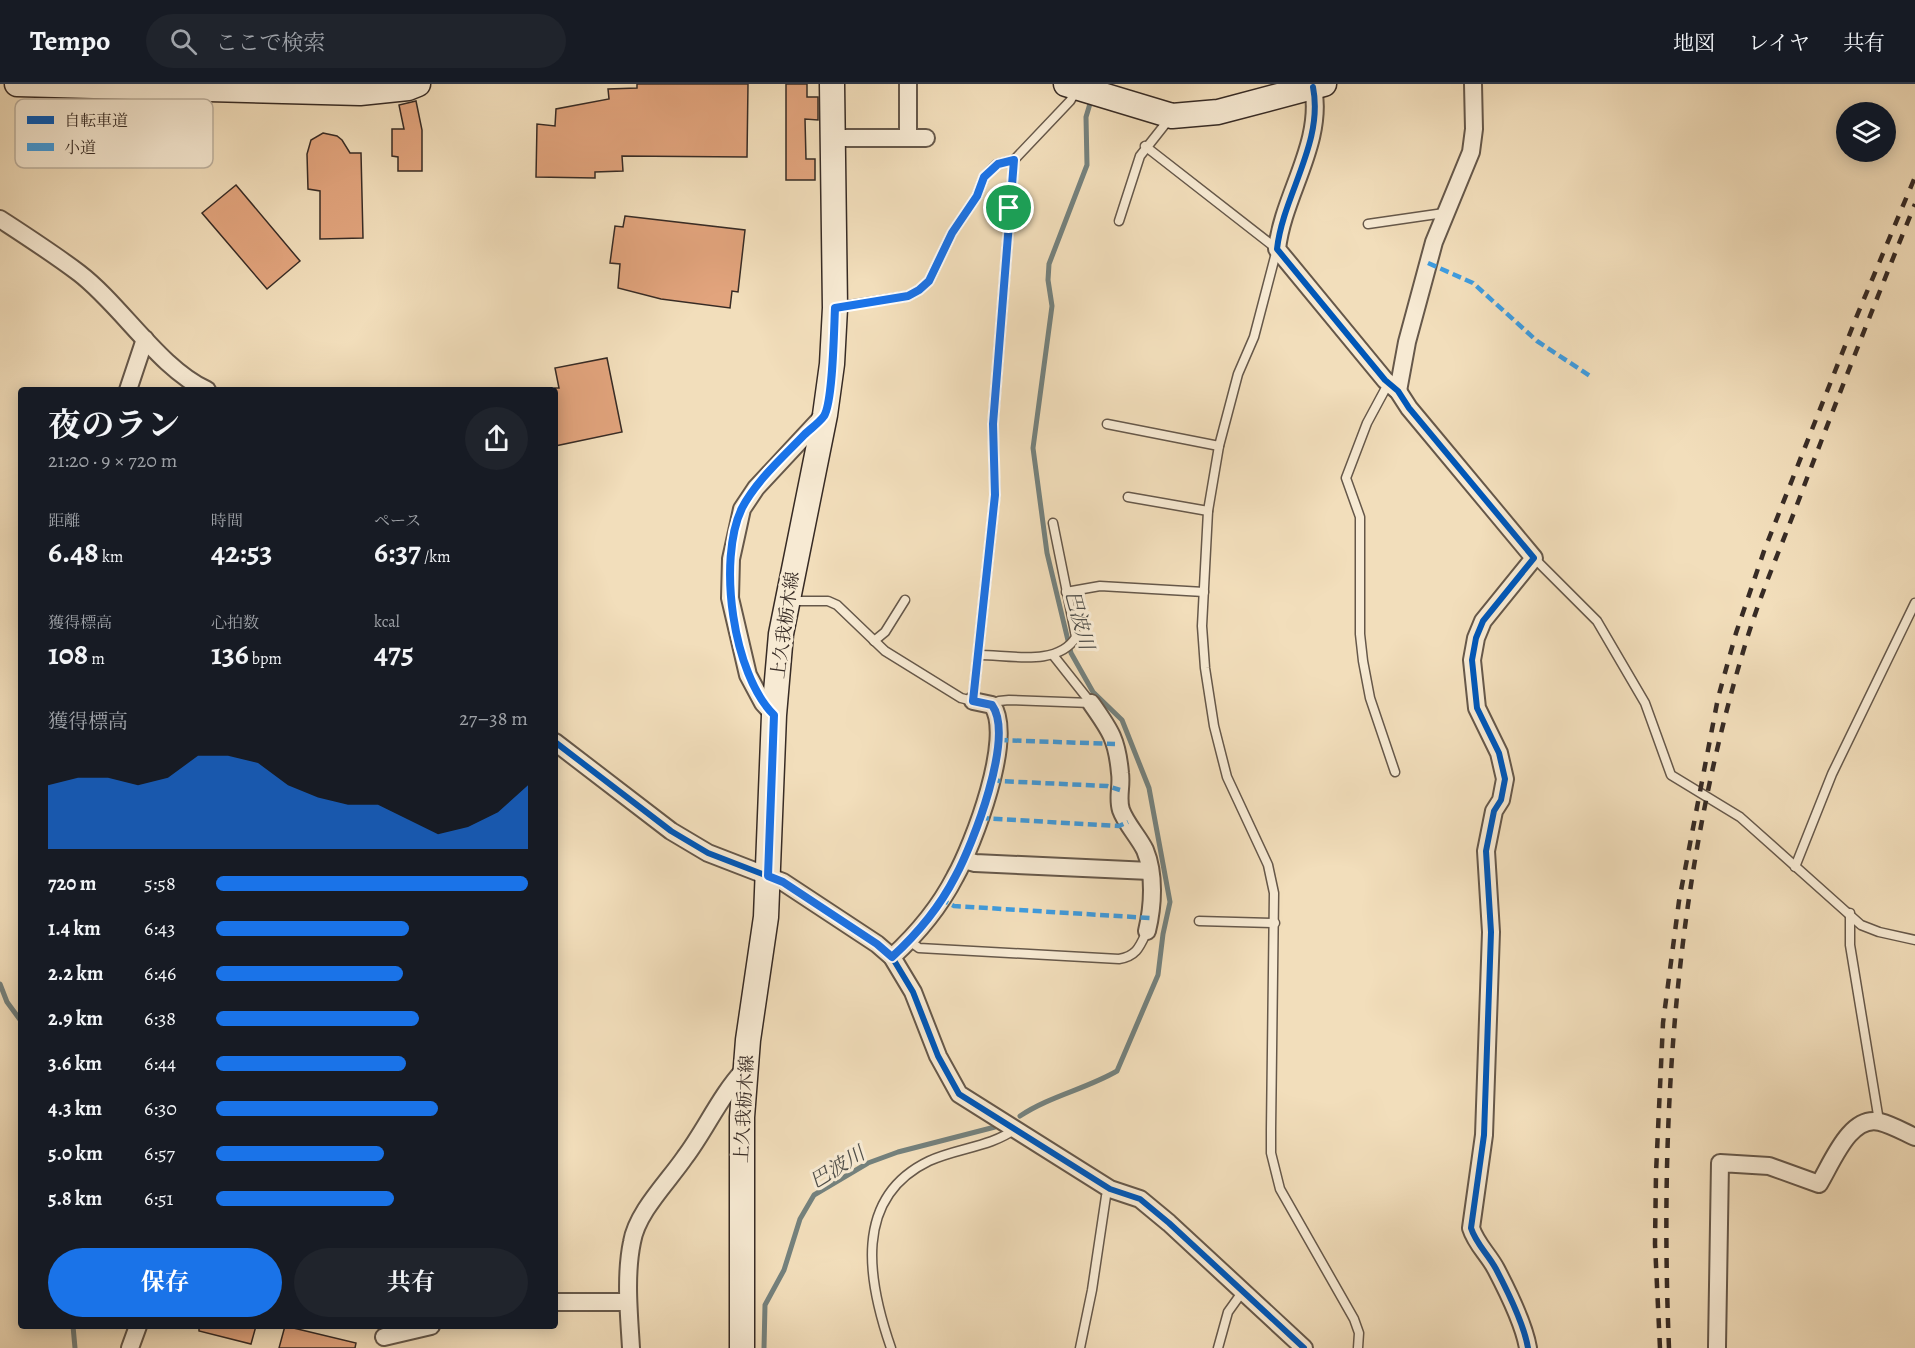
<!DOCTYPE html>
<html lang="ja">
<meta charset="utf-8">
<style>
:root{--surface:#171b24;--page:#20242c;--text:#f1f3f6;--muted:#9ea1a6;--line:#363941;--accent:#1a73e8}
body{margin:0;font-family:Alegreya,"Noto Serif JP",serif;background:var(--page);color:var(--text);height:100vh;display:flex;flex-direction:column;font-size:22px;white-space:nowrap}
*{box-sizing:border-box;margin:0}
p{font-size:20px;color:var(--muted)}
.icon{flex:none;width:33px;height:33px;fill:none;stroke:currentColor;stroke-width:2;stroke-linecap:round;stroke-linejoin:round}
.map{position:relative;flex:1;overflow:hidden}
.details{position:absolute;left:18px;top:303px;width:540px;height:942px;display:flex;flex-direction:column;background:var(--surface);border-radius:6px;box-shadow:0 3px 15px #0003}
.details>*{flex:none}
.tools{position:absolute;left:1836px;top:18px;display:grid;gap:12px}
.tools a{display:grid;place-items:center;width:60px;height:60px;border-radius:50%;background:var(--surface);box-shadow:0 3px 15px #0003;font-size:30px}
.pin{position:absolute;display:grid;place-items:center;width:51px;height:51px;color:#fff;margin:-26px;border:3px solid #fff;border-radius:50%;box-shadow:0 2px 6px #0007}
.round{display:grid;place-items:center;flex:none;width:63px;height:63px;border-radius:32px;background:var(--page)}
.head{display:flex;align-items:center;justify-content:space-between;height:102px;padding:0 30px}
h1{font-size:33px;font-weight:700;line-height:45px}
.metrics{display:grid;grid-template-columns:repeat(3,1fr);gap:9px;height:102px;padding:6px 30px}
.metrics div{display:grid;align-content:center}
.metrics b{font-size:30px;font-weight:700}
.metrics small{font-size:16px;font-weight:400}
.metrics p{font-size:16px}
.chart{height:168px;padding:12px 30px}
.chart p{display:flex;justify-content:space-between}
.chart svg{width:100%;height:108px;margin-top:6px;fill:var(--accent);opacity:.7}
.button{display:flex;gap:12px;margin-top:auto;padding:12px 30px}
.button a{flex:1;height:69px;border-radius:36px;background:var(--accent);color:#fff;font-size:24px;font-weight:700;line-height:69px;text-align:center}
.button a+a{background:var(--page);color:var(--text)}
ul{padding:0 30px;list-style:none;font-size:20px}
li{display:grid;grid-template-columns:96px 72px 1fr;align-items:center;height:45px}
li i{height:15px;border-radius:8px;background:var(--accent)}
header{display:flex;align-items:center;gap:36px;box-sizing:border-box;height:84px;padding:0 30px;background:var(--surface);border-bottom:2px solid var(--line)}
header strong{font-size:28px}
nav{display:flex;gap:33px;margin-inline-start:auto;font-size:21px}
.search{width:420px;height:54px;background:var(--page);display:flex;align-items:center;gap:15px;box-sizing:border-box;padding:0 21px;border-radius:33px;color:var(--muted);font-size:22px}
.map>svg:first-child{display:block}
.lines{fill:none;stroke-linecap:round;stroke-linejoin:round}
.stream{stroke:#74817d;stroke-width:5}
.building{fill:#e2a47d;stroke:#372b25;stroke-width:1.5}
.lane-casing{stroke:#66584a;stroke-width:11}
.street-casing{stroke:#66584a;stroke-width:20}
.secondary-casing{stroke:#372b25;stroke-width:27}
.lane{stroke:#f7ead3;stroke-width:8}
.street{stroke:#f7ead3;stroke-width:16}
.secondary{stroke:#f7ead3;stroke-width:24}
.rail{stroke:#372b25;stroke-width:4.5;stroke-dasharray:10 10;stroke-linecap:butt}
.quiet{stroke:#3e9ce0;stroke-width:4.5;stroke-dasharray:9 4.5;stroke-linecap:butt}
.cycleway-casing{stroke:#f7ead3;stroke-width:10}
.cycleway{stroke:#0057b8;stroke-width:6}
.route-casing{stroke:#fff;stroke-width:12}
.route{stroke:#1a73e8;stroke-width:8}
.labels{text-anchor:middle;stroke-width:6;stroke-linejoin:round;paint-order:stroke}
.street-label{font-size:18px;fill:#372b25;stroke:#f7ead3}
.water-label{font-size:20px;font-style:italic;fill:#504f4a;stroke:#f7ead3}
.key{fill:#f7ead3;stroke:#bdb19f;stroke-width:1.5}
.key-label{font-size:16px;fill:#372b25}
</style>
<header>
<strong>Tempo</strong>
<div class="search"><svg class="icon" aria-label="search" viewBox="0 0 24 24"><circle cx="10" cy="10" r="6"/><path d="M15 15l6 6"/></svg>ここで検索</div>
<nav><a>地図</a><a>レイヤ</a><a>共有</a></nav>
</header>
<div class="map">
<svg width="1915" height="1264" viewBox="0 0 1915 1264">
<rect width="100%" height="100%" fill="#f2debb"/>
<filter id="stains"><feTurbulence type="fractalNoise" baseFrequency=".00333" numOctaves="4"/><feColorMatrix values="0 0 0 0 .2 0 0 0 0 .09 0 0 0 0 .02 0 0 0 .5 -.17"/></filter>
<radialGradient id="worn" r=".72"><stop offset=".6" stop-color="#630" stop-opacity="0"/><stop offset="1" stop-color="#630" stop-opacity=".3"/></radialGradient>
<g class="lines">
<g class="stream">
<path d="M0 900 7 918 21 937"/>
<path d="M1020 1032C1050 1012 1086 1005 1117 987L1158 891 1163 850 1170 818 1149 704 1122 636 1093 608 1071 569 1047 469 1033 364 1052 222 1048 196 1049 180 1087 81 1086 33 1092 13"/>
<path d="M73 1242 75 1264"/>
<path d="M764 1264 765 1221 784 1186 800 1135 814 1111 868 1079 898 1068 995 1043"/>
</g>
</g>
<g class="building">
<path d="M637 0H748L747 73 622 72 623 87 595 88V94L536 93 537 40 555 42 556 25 609 15 608 5 637 4Z"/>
<path d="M786 0H807V13H818V36L805 35 806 75H815V96H786Z"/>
<path d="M416 17 422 46V87H398V73L392 72V45H404L399 21Z"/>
<path d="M323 49 337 52 342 56 350 69H361L363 154 320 155V107L308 105 307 70 311 56Z"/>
<path d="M236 101 300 177 267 205 202 129Z"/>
<path d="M625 132 745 146 738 208 732 207 730 224 661 215 618 204 620 180 610 179 615 142 623 143Z"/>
<path d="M607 274 622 348 555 362V304H559L555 284Z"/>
<path d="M199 1242H256L251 1260 199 1247Z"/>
<path d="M285 1242 356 1259 355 1264H279Z"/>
</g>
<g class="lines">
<g class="lane-casing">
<g id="lane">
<path d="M1145 62 1277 165 1254 253 1238 290 1219 362 1208 427 1202 542 1205 584 1214 642 1227 693 1268 781 1274 809 1271 1046V1069L1280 1105 1354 1235 1359 1249 1358 1264"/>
<path d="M1119 137 1140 72 1170 34"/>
<path d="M1368 140 1444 129"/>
<path d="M837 223 908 212 919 206 929 197 952 149 977 112 984 93 997 80 1014 76 1070 17 1078 4"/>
<path d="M1388 300 1367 339 1346 394 1360 433V550L1363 577 1370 614 1395 688"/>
<path d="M1107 340 1219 362"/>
<path d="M1128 413 1208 427"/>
<path d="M1534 474 1597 537 1645 619 1671 691 1740 733 1861 841 1879 848 1915 856"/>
<path d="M1066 508 1100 502 1204 508"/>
<path d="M789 517H828L837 521 885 567 961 614 973 617 995 411 993 340 1014 76"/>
<path d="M874 557 885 548 905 516"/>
<path d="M979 571C1009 571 1058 583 1076 553L1053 439"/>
<path d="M1053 571 1091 619"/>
<path d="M992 621 999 617 1009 616 1091 619"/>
<path d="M1795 783 1832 690 1915 519"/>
<path d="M1850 829V861L1879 1037"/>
<path d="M1199 837 1275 839"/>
<path d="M908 856 919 864 1119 875C1137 872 1140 862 1147 847"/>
<path d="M891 1264C868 1198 852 1114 929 1077 957 1064 991 1063 1015 1045"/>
<path d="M1080 1264 1092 1206 1106 1112 1110 1105"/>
<path d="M1218 1264 1228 1228 1243 1207"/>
</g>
</g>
<g class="street-casing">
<g id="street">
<path d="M908 0V54"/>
<path d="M1313 3C1324 59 1283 111 1277 165L1385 296 1398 307 1409 324 1534 474 1483 537 1476 554 1472 576 1477 624 1499 669 1505 695 1501 716 1494 727 1486 767 1491 848 1484 1051 1471 1144C1476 1160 1488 1170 1496 1185 1507 1206 1524 1240 1528 1264"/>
<path d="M833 54H926"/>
<path d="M0 135C26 152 54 170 79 189 121 221 160 285 207 306"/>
<path d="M128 306 145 255"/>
<path d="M1398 307 1407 258 1434 158 1471 68 1474 45 1473 0"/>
<path d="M1091 619C1110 646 1117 655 1120 689 1122 702 1117 714 1121 726 1126 740 1138 752 1145 766 1155 790 1153 822 1147 847"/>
<path d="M774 631 763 619 748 591 730 514 731 475 742 425 756 404 824 331"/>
<path d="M555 658 671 747 708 769 783 798 877 860 892 873 913 908 938 972 959 1010 1110 1105 1140 1115 1169 1139 1304 1264"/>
<path d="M964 776 975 779 1150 787"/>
<path d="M892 873C916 851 940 822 955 793 973 761 1015 652 992 621L973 617"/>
<path d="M555 1218H628"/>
<path d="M384 1253 431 1242"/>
<path d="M1717 1263 1720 1079 1769 1082 1819 1100C1832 1079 1850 1030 1880 1038 1892 1041 1904 1048 1915 1053"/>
<path d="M130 1264 138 1242"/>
<path d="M631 1264C629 1230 625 1192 632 1158 637 1128 668 1098 685 1073 706 1045 720 1012 744 986"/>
</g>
</g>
<g class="secondary-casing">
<g id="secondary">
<path d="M17 0 360 9 408 4 418 0"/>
<path d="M1066 0 1172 32 1218 28 1324 0"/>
<path d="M742 1264V1033L748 956 766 833 774 631 781 550 825 331 832 280 835 224 832 0"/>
</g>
</g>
<use href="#lane" class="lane"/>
<use href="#street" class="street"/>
<use href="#secondary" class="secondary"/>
<g class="rail">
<path d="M1660 1264 1655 1160 1656 1089 1663 939 1679 817 1718 614 1736 549 1764 467 1856 234 1915 93"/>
<path d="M1669 1264C1659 1026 1676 787 1746 558 1762 505 1785 454 1804 402 1840 308 1877 213 1915 120"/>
</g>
<g class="quiet">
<path d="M1428 179 1473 199 1537 257 1590 292"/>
<path d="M999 656 1115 660"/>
<path d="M992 694 999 697 1107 702 1120 706"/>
<path d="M980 734 1119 742 1128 738"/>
<path d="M940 815 954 822 1150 834"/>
</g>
<g class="cycleway-casing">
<g id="cycleway">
<path d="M1313 3C1324 59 1283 111 1277 165L1385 296 1398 307 1409 324 1534 474 1483 537 1476 554 1472 576 1477 624 1499 669 1505 695 1501 716 1494 727 1486 767 1491 848 1484 1051 1471 1144C1476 1160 1488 1170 1496 1185 1507 1206 1524 1240 1528 1264"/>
<path d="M555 658 671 747 708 769 783 798 877 860 892 873 913 908 938 972 959 1010 1110 1105 1140 1115 1169 1139 1304 1264"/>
</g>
</g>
<use href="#cycleway" class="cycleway"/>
</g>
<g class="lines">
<g class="route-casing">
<path id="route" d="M1014 76 993 340 995 411 973 617 992 621C1015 653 973 760 955 793 940 822 916 851 892 873L877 860 783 798 768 792 774 631C733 591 717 476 742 424 756 397 783 373 804 351 810 345 819 339 824 332 833 318 834 244 835 224L908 212 919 206 929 197 952 149 977 112 984 93 998 80Z"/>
</g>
<use href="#route" class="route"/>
</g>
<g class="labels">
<g class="street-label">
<text transform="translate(785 541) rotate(-82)" y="6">上久我栃木線</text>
<text transform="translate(744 1025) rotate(-87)" y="6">上久我栃木線</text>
</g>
<g class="water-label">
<text transform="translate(1080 536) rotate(75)" y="7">巴波川</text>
<text transform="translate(837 1083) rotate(-32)" y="7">巴波川</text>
</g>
</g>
<rect x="15" y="15" width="198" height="69" rx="9" class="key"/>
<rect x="27" y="32" width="27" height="8" fill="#0057b8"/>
<rect x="27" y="59" width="27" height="8" fill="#3e9ce0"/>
<g class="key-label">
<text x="64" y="42">自転車道</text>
<text x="64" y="69">小道</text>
</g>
<rect width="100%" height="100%" filter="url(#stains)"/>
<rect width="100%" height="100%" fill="url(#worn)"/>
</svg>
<div class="tools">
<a><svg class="icon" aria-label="layers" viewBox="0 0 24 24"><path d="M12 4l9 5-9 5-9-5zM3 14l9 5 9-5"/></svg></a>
</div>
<div class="pin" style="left:1009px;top:124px;background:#1e9e55"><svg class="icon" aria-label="arrive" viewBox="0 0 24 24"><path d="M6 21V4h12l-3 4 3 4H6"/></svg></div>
<section class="details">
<div class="head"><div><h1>夜のラン</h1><p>21:20 · 9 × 720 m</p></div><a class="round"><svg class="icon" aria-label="share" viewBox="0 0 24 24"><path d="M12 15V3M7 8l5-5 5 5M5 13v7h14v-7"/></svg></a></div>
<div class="metrics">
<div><p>距離</p><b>6.48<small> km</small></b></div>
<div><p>時間</p><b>42:53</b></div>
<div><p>ペース</p><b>6:37<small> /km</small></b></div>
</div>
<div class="metrics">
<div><p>獲得標高</p><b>108<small> m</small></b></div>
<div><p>心拍数</p><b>136<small> bpm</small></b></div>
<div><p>kcal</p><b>475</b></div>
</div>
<div class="chart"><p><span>獲得標高</span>27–38 m</p>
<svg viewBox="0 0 160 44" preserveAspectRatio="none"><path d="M0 44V18L10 15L20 15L30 18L40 15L50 6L60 6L70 9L80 18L90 23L100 26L110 26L120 32L130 38L140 35L150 29L160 18V44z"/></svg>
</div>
<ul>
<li><b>720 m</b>5:58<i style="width:100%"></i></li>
<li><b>1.4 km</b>6:43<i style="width:62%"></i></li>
<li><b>2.2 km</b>6:46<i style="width:60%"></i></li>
<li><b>2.9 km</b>6:38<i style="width:65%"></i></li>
<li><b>3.6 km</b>6:44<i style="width:61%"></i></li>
<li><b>4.3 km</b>6:30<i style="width:71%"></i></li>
<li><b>5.0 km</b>6:57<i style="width:54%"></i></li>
<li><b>5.8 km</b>6:51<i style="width:57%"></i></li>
</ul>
<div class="button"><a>保存</a><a>共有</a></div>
</section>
</div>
